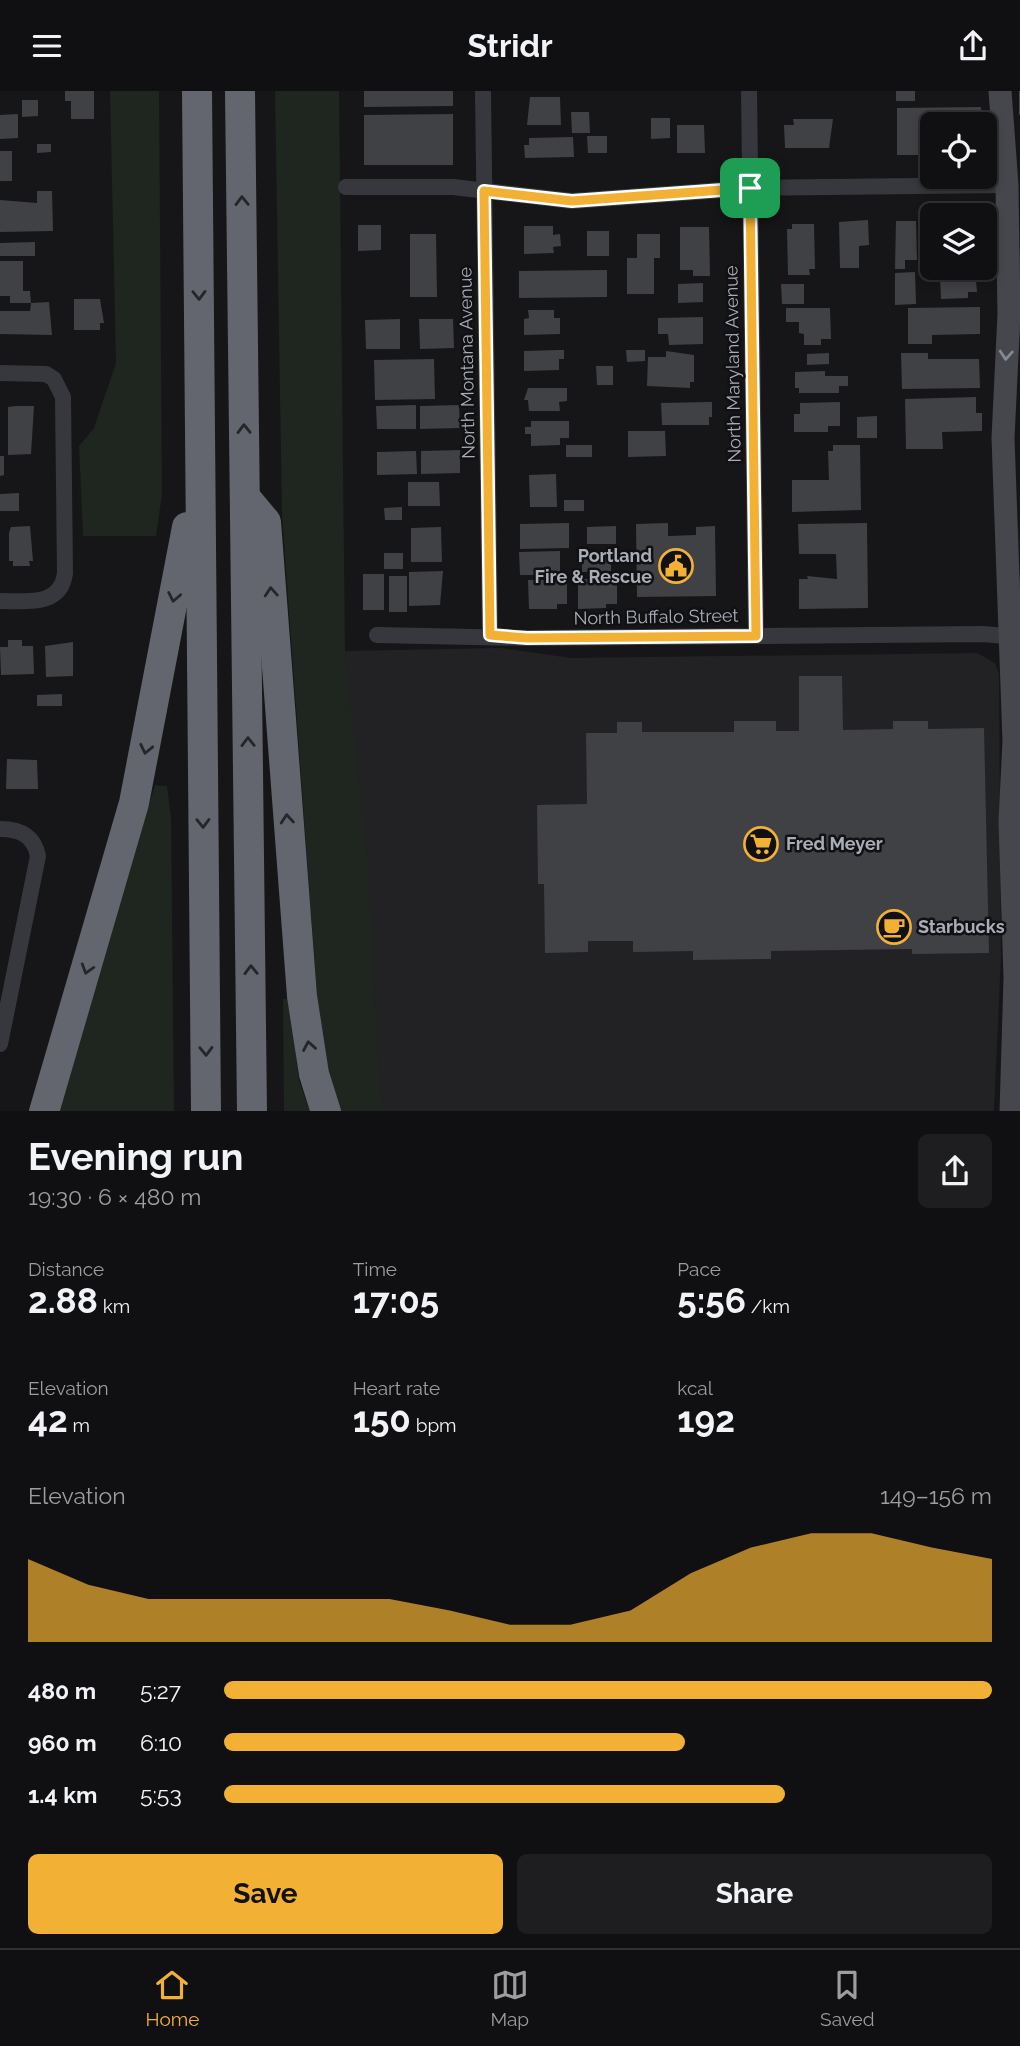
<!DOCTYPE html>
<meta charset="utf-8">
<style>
:root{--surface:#101012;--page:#1e1e20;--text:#f1f3f6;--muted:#9c9d9f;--line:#303032;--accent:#f2b134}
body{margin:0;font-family:Raleway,sans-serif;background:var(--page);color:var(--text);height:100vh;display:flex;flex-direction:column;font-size:26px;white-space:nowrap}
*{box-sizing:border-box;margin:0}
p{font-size:23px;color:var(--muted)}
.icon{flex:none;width:38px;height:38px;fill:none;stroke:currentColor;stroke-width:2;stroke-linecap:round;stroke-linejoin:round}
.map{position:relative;height:1020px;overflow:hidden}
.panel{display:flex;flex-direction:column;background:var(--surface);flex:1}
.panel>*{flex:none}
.tools{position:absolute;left:920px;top:21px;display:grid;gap:14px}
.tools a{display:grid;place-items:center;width:77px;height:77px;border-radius:10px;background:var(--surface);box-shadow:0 4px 10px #0003,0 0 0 2px var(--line);font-size:35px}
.pin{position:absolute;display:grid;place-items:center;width:60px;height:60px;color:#fff;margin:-30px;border-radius:14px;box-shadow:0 4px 10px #0006}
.round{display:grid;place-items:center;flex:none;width:74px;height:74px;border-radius:10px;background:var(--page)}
.headline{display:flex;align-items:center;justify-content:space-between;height:119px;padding:0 28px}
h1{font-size:38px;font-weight:700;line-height:52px}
.stats{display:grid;grid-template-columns:repeat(3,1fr);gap:10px;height:119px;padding:7px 28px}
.stats div{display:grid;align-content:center}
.stats b{font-size:35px;font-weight:700}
.stats small{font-size:19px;font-weight:400}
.stats p{font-size:19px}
.chart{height:196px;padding:14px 28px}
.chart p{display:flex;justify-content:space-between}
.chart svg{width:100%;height:126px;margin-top:7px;fill:var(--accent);opacity:.7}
.action{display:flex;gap:14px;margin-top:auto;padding:14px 28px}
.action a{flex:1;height:80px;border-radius:10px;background:var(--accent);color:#111;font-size:28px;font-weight:700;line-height:80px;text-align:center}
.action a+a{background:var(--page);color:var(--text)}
ul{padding:0 28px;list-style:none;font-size:23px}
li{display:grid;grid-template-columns:112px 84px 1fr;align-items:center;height:52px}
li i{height:18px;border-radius:9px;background:var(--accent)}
header{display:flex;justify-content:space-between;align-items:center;height:91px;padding:0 28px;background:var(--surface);font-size:32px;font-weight:700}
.menu{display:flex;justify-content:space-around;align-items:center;height:98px;border-top:2px solid var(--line);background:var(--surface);font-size:19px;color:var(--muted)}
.menu a{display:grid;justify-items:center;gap:4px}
.menu .on{color:var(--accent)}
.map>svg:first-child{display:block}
.built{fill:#222225}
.green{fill:#1e261f}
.building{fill:#404145}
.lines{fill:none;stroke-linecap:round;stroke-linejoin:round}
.street{stroke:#37383d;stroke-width:16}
.secondary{stroke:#45474d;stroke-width:23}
.highway{stroke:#63666e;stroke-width:30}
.tram{stroke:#4a4c52;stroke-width:2}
.oneway{stroke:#26262a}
.oneway2{stroke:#858993}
.route-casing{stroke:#fff;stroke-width:14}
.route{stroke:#f2b134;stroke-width:9}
.labels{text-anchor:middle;stroke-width:5;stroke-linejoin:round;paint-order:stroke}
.street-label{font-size:18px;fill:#a8adb8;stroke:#111113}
.poi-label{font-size:18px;font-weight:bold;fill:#a8adb8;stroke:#111113;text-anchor:start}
</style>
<header><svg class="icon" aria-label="menu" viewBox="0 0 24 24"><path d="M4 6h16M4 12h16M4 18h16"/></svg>Stridr<svg class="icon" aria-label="share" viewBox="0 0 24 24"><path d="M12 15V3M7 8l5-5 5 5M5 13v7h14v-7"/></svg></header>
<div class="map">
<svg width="1020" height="1021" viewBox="0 0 1020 1021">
<rect width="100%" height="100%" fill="#161618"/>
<path class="built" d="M501 557 571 567 977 562 995 572 999 583 1001 865 994 1020H387L380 1003 345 560Z"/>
<g class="green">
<path d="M110 0H159L162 403 156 445H83L79 355 94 337 116 272Z"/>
<path d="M275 0H339L345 560 368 776 380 1003 387 1020H340L329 989 318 917 282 424Z"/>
<path d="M155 694 167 695 171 727 174 1020 57 1021Z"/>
<path d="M283 908H289L299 990 310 1020H284Z"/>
</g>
<g class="building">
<path d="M65 0H94V28H71V10H65Z"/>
<path d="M364 0H453V15L364 16Z"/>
<rect x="896" y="0" width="19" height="10"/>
<path d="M530 6H560L561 34H527Z"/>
<path d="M22 9H38V25L22 26Z"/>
<path d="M981 16V33H933V41H926V64H897V17Z"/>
<path d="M571 21H589L590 42H572Z"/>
<path d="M18 23V47L0 48V24Z"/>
<path d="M453 23V74H364V24Z"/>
<path d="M651 27H670V47L651 48Z"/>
<path d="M793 28H833L829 57H785L784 34H794Z"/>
<path d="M677 34H704L705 62H677Z"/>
<path d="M587 45H607V62H588Z"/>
<path d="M573 46 574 66 525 67 524 54H529V47Z"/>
<path d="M37 53H51V61L37 62Z"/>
<rect x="0" y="60" width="12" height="30"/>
<path d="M37 100H52L53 140 0 141V109L37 112Z"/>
<path d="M978 119V124H934L933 120Z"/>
<path d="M868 129 869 154 859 155V177H840L839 131Z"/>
<path d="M896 130H916L917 169H905V178H895Z"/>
<path d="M792 133H814L815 178H809L810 184H788L787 138H792Z"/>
<path d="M358 134H381V159L358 160Z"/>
<path d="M524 135H553V144L560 143 561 155 553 156 554 162 524 163Z"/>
<path d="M680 136H709L710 185H693V179H680Z"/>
<rect x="587" y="140" width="22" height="25"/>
<path d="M410 143H436L437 206H410Z"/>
<path d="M637 143H660V167H654V203H627V167H637Z"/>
<path d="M35 151V165H0V152Z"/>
<rect x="918" y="162" width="14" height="17"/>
<path d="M0 170H23V200H30L31 212H10V205H0Z"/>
<path d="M607 179V206L519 207V180Z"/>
<path d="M915 181 916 213 895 214V182Z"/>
<path d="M940 186H968V190H976L977 201H968V207L941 208Z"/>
<path d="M703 192V211L678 212V193Z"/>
<path d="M781 193H804V213H782Z"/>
<path d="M74 208H100L104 232H100V239H74Z"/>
<path d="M49 211 52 244 0 243V220H30L31 212Z"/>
<path d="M980 216V243L932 244V253H908V217Z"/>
<path d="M786 217H830L831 248H821V254H804V243L799 242V231H786Z"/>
<path d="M528 219H554V227H560V243L524 244V228L529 227Z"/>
<path d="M703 226V253L669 254 668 243H658V227Z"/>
<path d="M400 228V258H366L365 229Z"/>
<path d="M419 228H453L454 257 420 258Z"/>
<path d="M559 259H564V268H559V279L524 280V260Z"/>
<path d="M626 259H645V270L627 271Z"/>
<path d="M666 260 694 264V291H690V297L647 295 648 266H666Z"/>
<path d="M829 262V273L807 274V263Z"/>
<path d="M901 262H928V268H979L980 297 902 298Z"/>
<path d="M434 268 435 308 375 309 374 269Z"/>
<path d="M596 275H613V294H597Z"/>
<path d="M825 280V285H848V295H839V302H799V297H795V281Z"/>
<path d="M528 297H567V310L559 311 560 320H529L528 309H524Z"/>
<path d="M976 306V322H982V340L942 341 943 358H906L905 308Z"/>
<path d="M709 311H712V326H709V334H662L661 312Z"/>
<path d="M840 311V335H828V341H794V323H800V312Z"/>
<path d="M416 314V338H377L376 315Z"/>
<path d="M459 314 460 337 420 338V315Z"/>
<path d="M16 315H34L31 363 8 364V316Z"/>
<path d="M877 325V347H857V326Z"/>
<path d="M531 330H569V347H560V354L531 355V343H525V336H531Z"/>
<path d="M628 340H665L666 365 628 366Z"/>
<rect x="566" y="354" width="26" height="12"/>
<path d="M833 354H860L861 419 792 421V389H829L828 360H833Z"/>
<path d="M460 359V382L421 383V360Z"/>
<path d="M416 360 417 383 377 384V361Z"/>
<path d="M0 365H4V384L0 385Z"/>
<path d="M556 383 557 416H530L529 384Z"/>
<path d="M408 391H439L440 415H408Z"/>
<path d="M19 402V420H0V403Z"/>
<rect x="564" y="409" width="20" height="11"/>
<path d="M402 416V429H385L384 417Z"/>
<path d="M569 432V457L520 458V433Z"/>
<path d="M668 432V445L696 444V436L715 435 716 505 637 506 636 433Z"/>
<path d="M867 432 868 517 799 518V488H808L807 485 837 488 836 463H799L798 433Z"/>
<path d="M30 435 33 470H29L30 475H13V470H9V442L11 436Z"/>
<path d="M616 435V453H587V436Z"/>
<path d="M441 436 442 471H411V437Z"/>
<path d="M611 459V480L582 481V460Z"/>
<path d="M560 460V484H520L519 461Z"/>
<rect x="384" y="462" width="19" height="16"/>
<path d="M443 480 440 514 409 515V481Z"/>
<rect x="363" y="483" width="21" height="36"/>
<rect x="389" y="485" width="18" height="36"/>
<path d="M578 488H617V513H606V517L578 518Z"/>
<path d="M528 489H567V513H557V518H529Z"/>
<path d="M8 549H22V555H33L34 583 1 584 0 556H8Z"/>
<path d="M73 551V585L46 586 45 555Z"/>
<path d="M799 585H842L843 639 893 638V630H928V638L984 637 989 862 912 863V858L771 860V868L693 869V860L633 861V850H588V861L545 862 544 793H538L537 714 587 713 586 642H617V631H642V641H734V630H776V640H799Z"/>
<path d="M62 603V615H37V604Z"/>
<path d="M7 668 37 669 38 698H6Z"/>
</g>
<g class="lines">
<g class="street">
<path d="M483 0 490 544"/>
<path d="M749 0 756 545"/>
<path d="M346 96H453L572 110 750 97 1007 94"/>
<path d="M0 282 46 283 54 288 63 306 65 482C61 516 26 510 0 510"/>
<path d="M377 544 527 547 983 543 1018 546"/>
<path d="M0 738C21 738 34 745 38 765L0 953"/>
</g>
<path class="secondary" d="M1000 0 1007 94 1009 223 1003 347 1014 650 1010 730 1015 887 1011 1021"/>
<g class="highway">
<path d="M197 0 206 1021"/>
<path d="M240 0 252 1021"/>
<path d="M245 406 266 431 302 905 314 983 326 1021"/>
<path d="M44 1021 134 712 187 436"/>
</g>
<path class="tram" d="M1020 0V23"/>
</g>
<defs><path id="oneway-chevron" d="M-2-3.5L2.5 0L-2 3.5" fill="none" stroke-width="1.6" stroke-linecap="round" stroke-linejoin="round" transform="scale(1.75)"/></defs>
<g class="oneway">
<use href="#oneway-chevron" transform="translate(242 110) rotate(-91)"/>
<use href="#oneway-chevron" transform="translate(199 204) rotate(89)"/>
<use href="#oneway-chevron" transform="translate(244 338) rotate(-91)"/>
<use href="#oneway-chevron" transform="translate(271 501) rotate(-94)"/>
<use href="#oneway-chevron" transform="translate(174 506) rotate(101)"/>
<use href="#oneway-chevron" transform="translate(248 651) rotate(-91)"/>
<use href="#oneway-chevron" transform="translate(146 658) rotate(102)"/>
<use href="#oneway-chevron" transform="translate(287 728) rotate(-95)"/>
<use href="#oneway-chevron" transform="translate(203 732) rotate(89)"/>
<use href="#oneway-chevron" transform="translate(87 878) rotate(107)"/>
<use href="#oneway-chevron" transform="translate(251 879) rotate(-91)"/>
<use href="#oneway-chevron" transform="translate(309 955) rotate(-100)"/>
<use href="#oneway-chevron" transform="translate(206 960) rotate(89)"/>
</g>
<use class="oneway2" href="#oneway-chevron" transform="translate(1006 264) rotate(94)"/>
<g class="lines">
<g class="route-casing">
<path id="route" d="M750 97 756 545 527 547 490 544 484 100 572 110Z"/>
</g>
<use href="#route" class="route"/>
</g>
<defs>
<g id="civic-ring" transform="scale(1.75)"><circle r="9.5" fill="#111113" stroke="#f2b134" stroke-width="1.5"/><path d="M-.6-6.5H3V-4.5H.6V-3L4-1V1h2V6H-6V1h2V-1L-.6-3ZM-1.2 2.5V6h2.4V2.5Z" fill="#f2b134"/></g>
<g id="supermarket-ring" transform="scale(1.75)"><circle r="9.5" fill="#111113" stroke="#f2b134" stroke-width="1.5"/><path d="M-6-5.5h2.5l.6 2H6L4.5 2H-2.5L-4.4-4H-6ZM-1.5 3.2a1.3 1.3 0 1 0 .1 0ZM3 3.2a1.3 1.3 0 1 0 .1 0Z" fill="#f2b134"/></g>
<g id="cafe-ring" transform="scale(1.75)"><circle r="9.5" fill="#111113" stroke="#f2b134" stroke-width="1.5"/><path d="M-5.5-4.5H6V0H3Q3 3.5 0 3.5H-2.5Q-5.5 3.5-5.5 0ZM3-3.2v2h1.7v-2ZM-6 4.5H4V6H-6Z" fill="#f2b134"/></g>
</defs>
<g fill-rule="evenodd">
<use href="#civic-ring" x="676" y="475"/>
<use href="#supermarket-ring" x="761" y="753"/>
<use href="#cafe-ring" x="894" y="836"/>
</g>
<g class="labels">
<g class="street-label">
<text transform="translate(467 272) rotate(-91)" y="6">North Montana Avenue</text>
<text transform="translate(733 273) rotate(-91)" y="6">North Maryland Avenue</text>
<text transform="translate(656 526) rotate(-1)" y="6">North Buffalo Street</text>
</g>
<g class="poi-label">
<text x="652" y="471" text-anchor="end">Portland<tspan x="652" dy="21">Fire &amp; Rescue</tspan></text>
<text x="786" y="759">Fred Meyer</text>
<text x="918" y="842">Starbucks</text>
</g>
</g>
</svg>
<div class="tools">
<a><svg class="icon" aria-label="locate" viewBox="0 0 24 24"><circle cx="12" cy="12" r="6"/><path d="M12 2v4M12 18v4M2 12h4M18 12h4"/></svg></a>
<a><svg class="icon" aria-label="layers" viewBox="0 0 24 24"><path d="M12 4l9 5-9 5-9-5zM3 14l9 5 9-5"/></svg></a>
</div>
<div class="pin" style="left:750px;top:97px;background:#1e9e55"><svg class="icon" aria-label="arrive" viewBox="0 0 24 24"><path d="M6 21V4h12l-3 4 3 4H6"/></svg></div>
</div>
<section class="panel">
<div class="headline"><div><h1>Evening run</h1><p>19:30 · 6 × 480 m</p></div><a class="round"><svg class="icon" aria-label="share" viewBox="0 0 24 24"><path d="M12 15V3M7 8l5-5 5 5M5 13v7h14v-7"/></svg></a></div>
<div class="stats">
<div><p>Distance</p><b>2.88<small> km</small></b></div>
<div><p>Time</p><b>17:05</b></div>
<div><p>Pace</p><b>5:56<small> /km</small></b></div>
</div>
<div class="stats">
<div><p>Elevation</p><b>42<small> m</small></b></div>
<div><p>Heart rate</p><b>150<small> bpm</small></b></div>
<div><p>kcal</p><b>192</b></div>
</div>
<div class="chart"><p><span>Elevation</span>149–156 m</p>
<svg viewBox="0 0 160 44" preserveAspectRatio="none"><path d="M0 44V15L10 24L20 29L30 29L40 29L50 29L60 29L70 33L80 38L90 38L100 33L110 20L120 11L130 6L140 6L150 11L160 15V44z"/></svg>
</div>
<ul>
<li><b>480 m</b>5:27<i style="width:100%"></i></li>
<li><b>960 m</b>6:10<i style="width:60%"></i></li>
<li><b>1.4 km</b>5:53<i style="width:73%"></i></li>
</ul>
<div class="action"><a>Save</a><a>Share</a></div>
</section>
<nav class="menu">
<a class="on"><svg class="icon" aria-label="home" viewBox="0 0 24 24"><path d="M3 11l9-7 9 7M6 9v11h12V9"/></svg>Home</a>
<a><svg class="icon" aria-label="map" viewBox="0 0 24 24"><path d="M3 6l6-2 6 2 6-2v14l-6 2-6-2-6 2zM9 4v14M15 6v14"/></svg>Map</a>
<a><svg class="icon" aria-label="saved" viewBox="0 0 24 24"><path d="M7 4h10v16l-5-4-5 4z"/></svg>Saved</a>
</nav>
